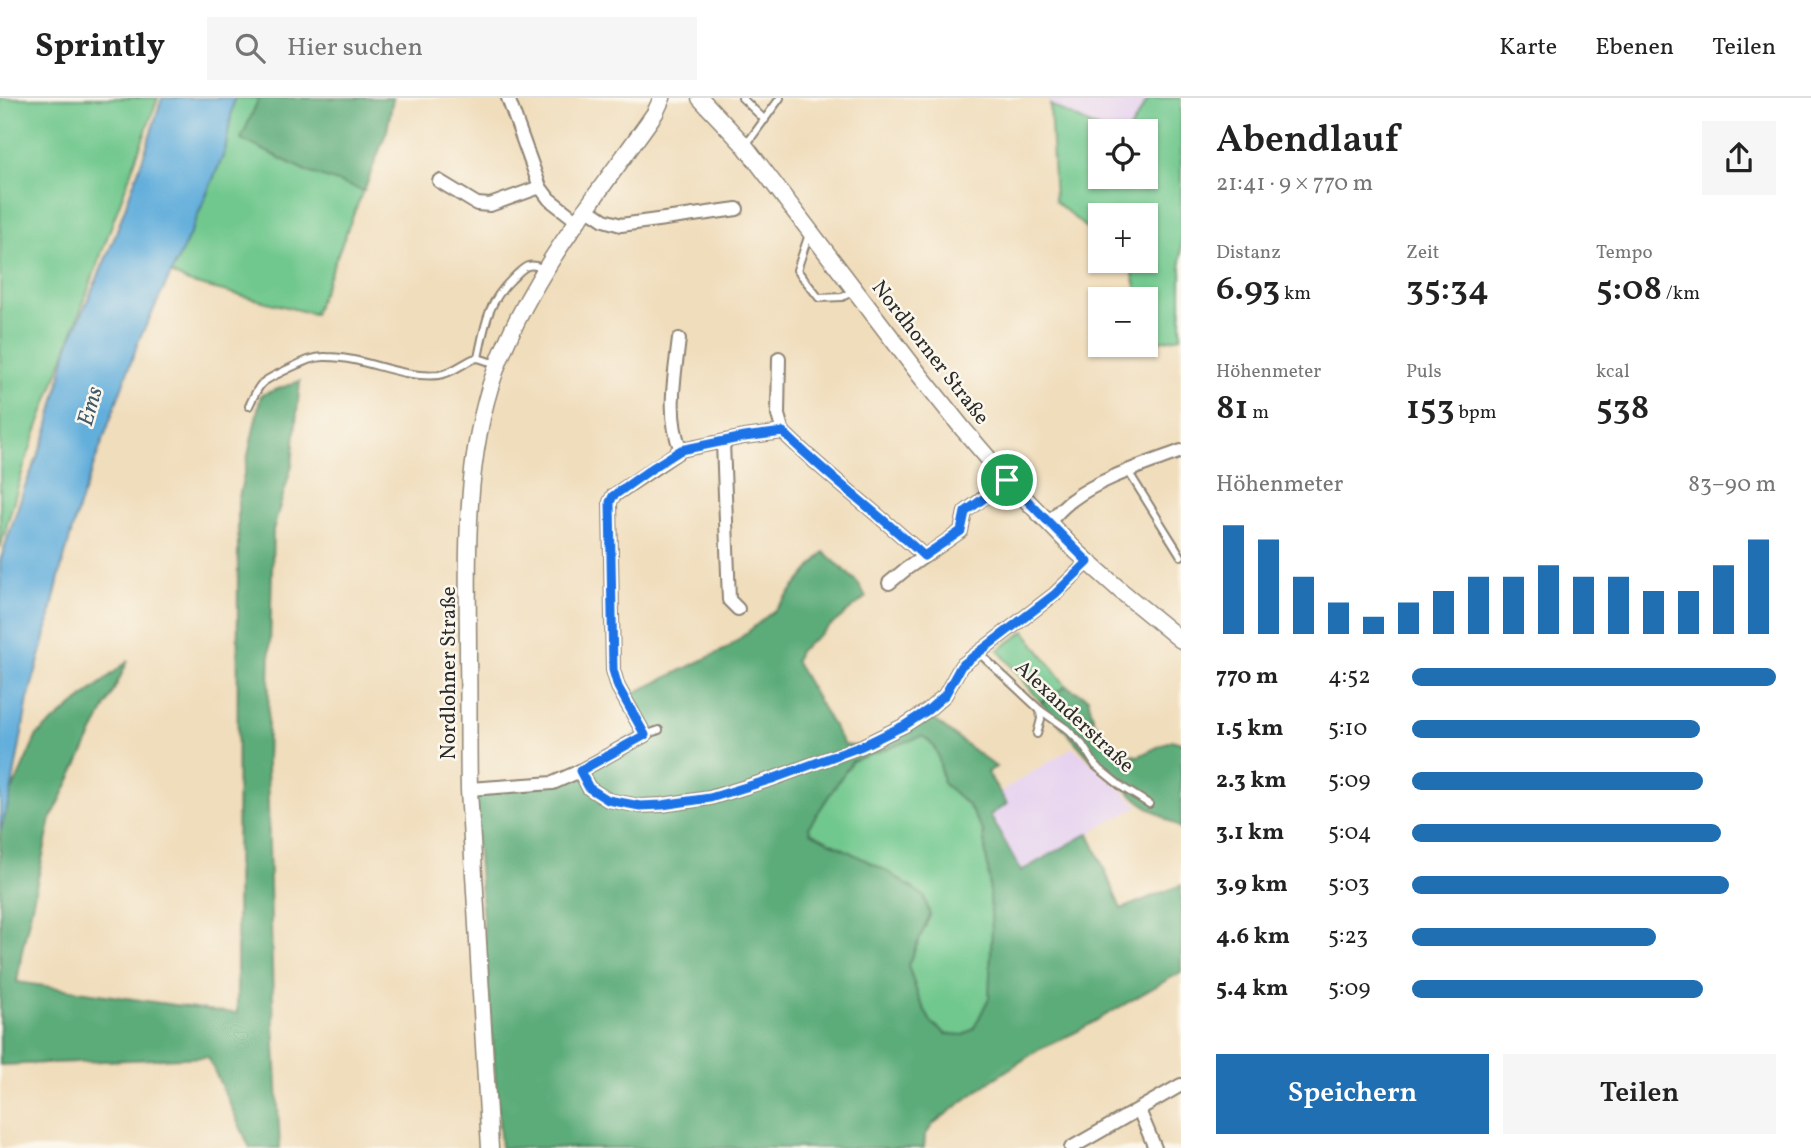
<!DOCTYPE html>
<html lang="de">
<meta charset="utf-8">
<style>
:root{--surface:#fff;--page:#f6f6f6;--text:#222;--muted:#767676;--line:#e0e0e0;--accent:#1f6fb2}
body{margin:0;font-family:Vollkorn,serif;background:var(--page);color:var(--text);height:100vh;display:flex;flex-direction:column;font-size:26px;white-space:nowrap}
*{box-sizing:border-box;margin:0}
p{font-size:23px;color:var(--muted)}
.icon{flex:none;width:38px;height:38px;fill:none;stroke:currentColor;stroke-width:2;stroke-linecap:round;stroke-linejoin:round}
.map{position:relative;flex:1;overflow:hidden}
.details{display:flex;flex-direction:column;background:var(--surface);width:630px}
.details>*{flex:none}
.tools{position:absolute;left:1088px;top:21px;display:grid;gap:14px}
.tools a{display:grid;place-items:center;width:70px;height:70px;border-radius:0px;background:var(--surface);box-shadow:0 2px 5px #0004;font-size:35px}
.pin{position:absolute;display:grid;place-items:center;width:60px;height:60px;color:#fff;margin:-30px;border:4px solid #fff;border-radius:50%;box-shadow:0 2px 7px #0007}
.round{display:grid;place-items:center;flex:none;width:74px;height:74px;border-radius:0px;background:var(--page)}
.summary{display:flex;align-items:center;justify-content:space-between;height:119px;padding:0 35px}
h1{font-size:38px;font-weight:600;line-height:52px}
.metrics{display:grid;grid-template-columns:repeat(3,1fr);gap:10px;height:119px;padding:7px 35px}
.metrics div{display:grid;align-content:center}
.metrics b{font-size:35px;font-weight:600}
.metrics small{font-size:19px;font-weight:400}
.metrics p{font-size:19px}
.chart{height:196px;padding:14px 35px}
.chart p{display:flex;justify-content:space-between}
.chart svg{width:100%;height:126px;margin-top:7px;stroke:var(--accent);stroke-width:6}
.primary-button{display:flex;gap:14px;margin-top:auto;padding:14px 35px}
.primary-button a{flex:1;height:80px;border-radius:0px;background:var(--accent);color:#fff;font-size:28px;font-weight:600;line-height:80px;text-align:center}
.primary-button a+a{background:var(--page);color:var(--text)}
ul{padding:0 35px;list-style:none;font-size:23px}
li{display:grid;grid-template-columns:112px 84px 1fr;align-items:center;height:52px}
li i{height:18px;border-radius:9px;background:var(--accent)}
header{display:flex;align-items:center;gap:42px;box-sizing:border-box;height:98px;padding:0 35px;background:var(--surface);border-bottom:2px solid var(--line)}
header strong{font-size:33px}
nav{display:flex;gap:38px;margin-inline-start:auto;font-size:24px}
.search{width:490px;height:63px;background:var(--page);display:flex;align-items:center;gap:18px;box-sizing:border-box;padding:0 24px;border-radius:0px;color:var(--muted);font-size:26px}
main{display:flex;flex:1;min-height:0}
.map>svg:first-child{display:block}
.built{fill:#e6d2f0}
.green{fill:#71c88e;stroke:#4e7a5c;stroke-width:2}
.forest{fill:#5cac79;stroke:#446c52;stroke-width:2;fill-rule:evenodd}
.water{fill:#63afdc;stroke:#476d84;stroke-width:2}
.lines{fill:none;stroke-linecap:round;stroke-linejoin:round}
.lane-casing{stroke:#8e8474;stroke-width:10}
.street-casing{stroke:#8e8474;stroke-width:16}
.secondary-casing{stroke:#8e8474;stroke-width:19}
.lane{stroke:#fff;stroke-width:6}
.street{stroke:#fff;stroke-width:12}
.secondary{stroke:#fff;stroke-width:16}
.route-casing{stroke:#fff;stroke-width:14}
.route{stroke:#1a73e8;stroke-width:9}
.labels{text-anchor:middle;stroke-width:5;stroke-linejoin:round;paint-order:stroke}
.street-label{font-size:21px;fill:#2b2b2b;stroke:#fbf7ec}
.water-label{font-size:23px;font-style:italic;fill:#3f5969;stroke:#fbf7ec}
</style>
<header>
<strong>Sprintly</strong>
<div class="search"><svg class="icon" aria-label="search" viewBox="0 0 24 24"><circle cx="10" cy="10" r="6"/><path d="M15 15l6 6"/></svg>Hier suchen</div>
<nav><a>Karte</a><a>Ebenen</a><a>Teilen</a></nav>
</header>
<main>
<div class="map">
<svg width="1181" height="1050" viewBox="0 0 1181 1050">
<rect width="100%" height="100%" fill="#fbf7ec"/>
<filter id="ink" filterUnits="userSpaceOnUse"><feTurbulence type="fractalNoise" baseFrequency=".0143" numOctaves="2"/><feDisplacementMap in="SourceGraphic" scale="14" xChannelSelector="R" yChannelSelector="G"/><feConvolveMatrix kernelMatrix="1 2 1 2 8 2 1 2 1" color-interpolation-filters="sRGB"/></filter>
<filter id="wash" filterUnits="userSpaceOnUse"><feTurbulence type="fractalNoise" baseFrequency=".00686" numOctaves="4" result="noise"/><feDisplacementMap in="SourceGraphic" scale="28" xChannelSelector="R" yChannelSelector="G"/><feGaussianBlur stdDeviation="1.57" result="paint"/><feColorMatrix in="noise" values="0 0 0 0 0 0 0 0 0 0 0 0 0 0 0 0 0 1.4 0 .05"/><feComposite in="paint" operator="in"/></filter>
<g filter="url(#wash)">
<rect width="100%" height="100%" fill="#f0ddbc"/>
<g class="built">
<path d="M1047 0H1149L1129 33H1103L1050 6Z"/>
<path d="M1073 649 1139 708 1021 773 989 717 1007 707 1000 694Z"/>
</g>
<g class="green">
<path d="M0 0H158L25 365 0 450Z"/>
<path d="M234 0H393L387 32 314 216 188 184 171 175 189 138 225 53Z"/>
<path d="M1149 0H1181V239L1149 245 1146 232V201H1139L1131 168 1124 163H1146V117H1101V143L1055 103 1050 7 1103 33H1101V79H1146V33H1129Z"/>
<path d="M1025 533 1066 588 1041 604 998 552Z"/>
<path d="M922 638C940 648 940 666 943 685L968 707 983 733 989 780 992 831 989 900 974 930 964 937 946 936 931 924 919 901 908 867 930 817 885 772 810 734 809 728 852 663Z"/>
</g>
<g class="forest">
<path d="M259 0H393L387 32 364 93 308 74 241 41Z"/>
<path d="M300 283 292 367 273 432 267 666 273 906 280 1050H250L208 959 0 967V735L11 695 37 637 128 563 51 721 22 853 17 884 215 913 237 915 238 404 261 297Z"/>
<path d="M824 454 858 485 866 499 799 553 795 563 844 647 861 649 926 616 996 669 987 674 1007 706 990 717 1021 773 1089 735 1121 811 1181 787V874L1076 934 1040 951 992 982 933 1026 925 1038 924 1050H501L473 695 546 681 575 669 647 630 630 597 728 550 777 510ZM922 638C940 648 940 666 943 685L968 707 983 733 989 780 992 831 989 900 974 930 964 937 946 936 931 924 919 901 908 867 930 817 924 798 885 772 810 734 809 728 852 663Z"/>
<path d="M1066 588 1088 600 1094 623 1122 656 1139 658 1172 642 1181 645V733L1180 730 1142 705 1092 663 1041 605Z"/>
</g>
<path class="water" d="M162 0H234L225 53 189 138 139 242 79 408 61 471 44 544 28 601 11 695 0 734V463L24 391 47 335 68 248 112 146 145 54Z"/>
</g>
<g filter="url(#ink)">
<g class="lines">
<g class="lane-casing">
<g id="lane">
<path d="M742 0 765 22"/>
<path d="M746 47 780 0"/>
<path d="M809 136 797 172 819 200 842 199 855 192"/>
<path d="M478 260C485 227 487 205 512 181 524 169 528 163 544 171"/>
<path d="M249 308C261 282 261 284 286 272 299 266 312 258 327 259 365 259 401 281 439 277 452 275 462 266 473 261L478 260 496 266"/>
<path d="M1128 373 1181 458"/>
<path d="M979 555 1040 612 1067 631 1082 646 1096 668 1106 676 1122 689 1149 706"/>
<path d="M1037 636 1041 621 1040 612"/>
<path d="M645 637 659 632"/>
</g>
</g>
<g class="street-casing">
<g id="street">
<path d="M508 0 540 89 549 101 576 122"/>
<path d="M439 83 477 106 490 107 540 89"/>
<path d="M586 110 604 122 621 127 737 111"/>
<path d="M679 241C675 277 666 318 681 352"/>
<path d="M779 260 778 317 783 334"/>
<path d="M723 344 729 502 738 511"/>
<path d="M1048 425C1056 417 1063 408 1072 402 1101 380 1147 366 1181 353"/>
<path d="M889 485 906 471 961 433 965 414 1007 382"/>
<path d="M580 673 589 690 608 702 640 708 662 707 710 700 772 681 862 648 905 627 928 612 945 597 961 568 1055 496 1088 464"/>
<path d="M469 691 553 685 580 673 645 637 618 589 613 572 610 404 613 398 681 352 744 339 783 334C827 378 878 415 924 458"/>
<path d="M1139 1012 1155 1050"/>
<path d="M1071 1050 1181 987"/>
</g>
</g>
<g class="secondary-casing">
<g id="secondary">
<path d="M700 0 745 48 919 276 963 331 1007 382 1076 453 1121 493 1181 542"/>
<path d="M490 1050C485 970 481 890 476 810 474 771 471 731 469 691 468 647 469 603 468 560 468 459 462 354 501 258 537 168 600 94 655 15L662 0"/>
</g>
</g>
<use href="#lane" class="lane"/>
<use href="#street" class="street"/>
<use href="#secondary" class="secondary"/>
</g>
</g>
<g class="lines" filter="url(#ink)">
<g class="route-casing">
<path id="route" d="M783 334C827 378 878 415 924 458L961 433 965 414 994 393 1007 382 1088 464 1055 496 961 568 945 597 928 612 905 627 862 648 772 681 710 700 662 707 640 708 608 702 589 690 580 673 645 637 618 589 613 572 610 404 613 398 654 369 681 352 744 339Z"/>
</g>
<use href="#route" class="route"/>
</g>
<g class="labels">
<g class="street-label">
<text transform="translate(931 254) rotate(52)" y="7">Nordhorner Straße</text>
<text transform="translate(448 575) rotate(-90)" y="7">Nordlohner Straße</text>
<text transform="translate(1075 618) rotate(43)" y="7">Alexanderstraße</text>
</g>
<g class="water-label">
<text transform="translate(89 308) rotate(-74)" y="8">Ems</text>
</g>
</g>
</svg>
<div class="tools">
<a><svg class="icon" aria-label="locate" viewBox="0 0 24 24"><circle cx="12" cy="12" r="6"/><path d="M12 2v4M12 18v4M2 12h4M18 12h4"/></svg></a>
<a>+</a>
<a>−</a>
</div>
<div class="pin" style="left:1007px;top:382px;background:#1e9e55"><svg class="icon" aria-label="arrive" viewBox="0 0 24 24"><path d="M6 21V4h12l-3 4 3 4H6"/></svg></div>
</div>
<section class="details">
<div class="summary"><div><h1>Abendlauf</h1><p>21:41 · 9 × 770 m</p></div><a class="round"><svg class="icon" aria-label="share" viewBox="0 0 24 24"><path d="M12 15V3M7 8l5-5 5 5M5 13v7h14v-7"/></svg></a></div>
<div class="metrics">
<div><p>Distanz</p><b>6.93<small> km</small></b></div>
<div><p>Zeit</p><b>35:34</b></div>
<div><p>Tempo</p><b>5:08<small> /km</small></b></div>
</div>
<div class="metrics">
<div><p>Höhenmeter</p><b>81<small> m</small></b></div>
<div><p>Puls</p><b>153<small> bpm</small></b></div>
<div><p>kcal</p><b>538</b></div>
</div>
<div class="chart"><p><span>Höhenmeter</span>83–90 m</p>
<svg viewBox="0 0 160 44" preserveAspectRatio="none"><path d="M5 44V6M15 44V11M25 44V24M35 44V33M45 44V38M55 44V33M65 44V29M75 44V24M85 44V24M95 44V20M105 44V24M115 44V24M125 44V29M135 44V29M145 44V20M155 44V11"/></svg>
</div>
<ul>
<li><b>770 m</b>4:52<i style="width:100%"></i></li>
<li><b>1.5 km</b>5:10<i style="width:79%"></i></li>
<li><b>2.3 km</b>5:09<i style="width:80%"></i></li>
<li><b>3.1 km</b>5:04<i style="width:85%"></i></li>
<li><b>3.9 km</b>5:03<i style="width:87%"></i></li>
<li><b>4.6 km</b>5:23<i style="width:67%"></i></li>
<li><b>5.4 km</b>5:09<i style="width:80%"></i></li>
</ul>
<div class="primary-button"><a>Speichern</a><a>Teilen</a></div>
</section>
</main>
